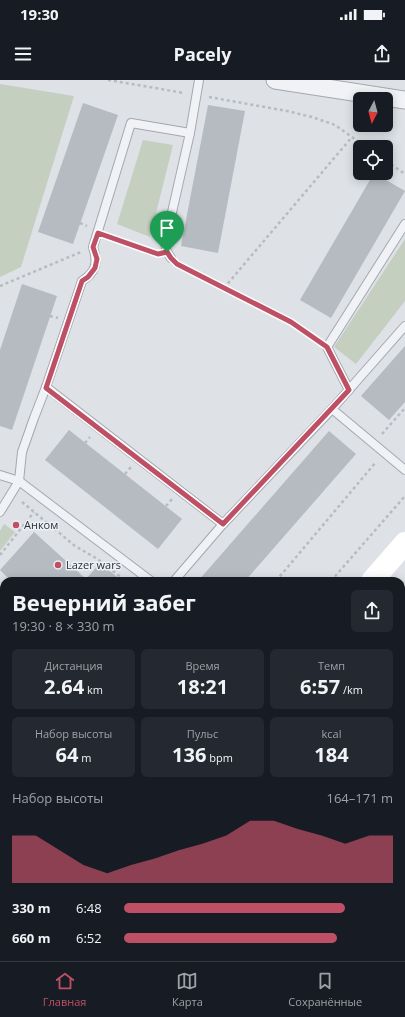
<!DOCTYPE html>
<html lang="ru">
<meta charset="utf-8">
<style>
:root{--surface:#171b24;--page:#242831;--text:#f1f3f6;--muted:#9ea1a6;--line:#363941;--accent:#be5065}
body{margin:0;font-family:"Open Sans",sans-serif;background:var(--page);color:var(--text);height:100vh;display:flex;flex-direction:column;font-size:15px;white-space:nowrap}
*{box-sizing:border-box;margin:0}
p{font-size:13px;color:var(--muted)}
.icon{flex:none;width:22px;height:22px;fill:none;stroke:currentColor;stroke-width:2;stroke-linecap:round;stroke-linejoin:round}
.map{position:relative;flex:1;overflow:hidden}
.drawer{position:absolute;left:0px;top:497px;width:405px;height:384px;display:flex;flex-direction:column;background:var(--surface);border-radius:12px 12px 0 0;box-shadow:0 2px 10px #0003}
.drawer>*{flex:none}
.needle{width:26px;rotate:186deg}
.tools{position:absolute;left:353px;top:12px;display:grid;gap:8px}
.tools a{display:grid;place-items:center;width:40px;height:40px;border-radius:6px;background:var(--surface);box-shadow:0 2px 10px #0003;font-size:20px}
.pin{position:absolute;display:grid;place-items:center;width:34px;height:34px;color:#fff;margin:-41px -17px;border-radius:50% 50% 50% 0;rotate:-45deg;box-shadow:0 0 4px #0007}
.pin .icon{rotate:45deg}
.round{display:grid;place-items:center;flex:none;width:42px;height:42px;border-radius:6px;background:var(--page)}
.head{display:flex;align-items:center;justify-content:space-between;height:68px;padding:0 12px}
h1{font-size:22px;font-weight:700;line-height:30px}
.metrics{display:grid;grid-template-columns:repeat(3,1fr);gap:6px;height:68px;padding:4px 12px}
.metrics div{display:grid;align-content:center;border-radius:6px;background:var(--page);text-align:center}
.metrics b{font-size:20px;font-weight:700}
.metrics small{font-size:11px;font-weight:400}
.metrics p{font-size:11px}
.chart{height:112px;padding:8px 12px}
.chart p{display:flex;justify-content:space-between}
.chart svg{width:100%;height:72px;margin-top:4px;fill:var(--accent);opacity:.7}
ul{padding:0 12px;list-style:none;font-size:13px}
li{display:grid;grid-template-columns:64px 48px 1fr;align-items:center;height:30px}
li i{height:10px;border-radius:5px;background:var(--accent)}
.status{display:flex;justify-content:space-between;align-items:center;height:28px;padding:0 20px;background:var(--surface);direction:ltr}
.status svg{height:11px;fill:currentColor}
header{display:flex;justify-content:space-between;align-items:center;height:52px;padding:0 12px;background:var(--surface);font-size:18px;font-weight:700}
.menu{display:flex;justify-content:space-around;align-items:center;height:56px;border-top:1px solid var(--line);background:var(--surface);font-size:11px;color:var(--muted)}
.menu a{display:grid;justify-items:center;gap:2px}
.menu .current{color:var(--accent)}
.map>svg:first-child{display:block}
.green{fill:#c4cfc0}
.building{fill:#b6bbc2}
.lines{fill:none;stroke-linecap:round;stroke-linejoin:round}
.lane-casing{stroke:#a4a8af;stroke-width:10}
.street-casing{stroke:#a4a8af;stroke-width:19}
.path{stroke:#b8bcc1;stroke-width:2.5;stroke-dasharray:3 3;stroke-linecap:butt}
.lane{stroke:#f0f2f5;stroke-width:8}
.street{stroke:#f0f2f5;stroke-width:17}
.secondary{stroke:#fff;stroke-width:22}
.route-casing{stroke:#fff;stroke-width:8}
.route{stroke:#be5065;stroke-width:5}
.poi-dot{fill:#be5065;stroke:#edf0f4;stroke-width:1.5}
.labels{text-anchor:middle;stroke-width:3;stroke-linejoin:round;paint-order:stroke}
.poi-label{font-size:11px;fill:#29303b;stroke:#edf0f4;text-anchor:start}
</style>
<div class="status"><b>19:30</b><svg viewBox="0 0 49 12"><path d="M0 12V9h3v3zM5 12V6h3v6zM10 12V3h3v9zM15 12V0h3v12zM26 1h20v11H26zM47 4h2v5h-2z"/></svg></div>
<header><svg class="icon" aria-label="menu" viewBox="0 0 24 24"><path d="M4 6h16M4 12h16M4 18h16"/></svg>Pacely<svg class="icon" aria-label="share" viewBox="0 0 24 24"><path d="M12 15V3M7 8l5-5 5 5M5 13v7h14v-7"/></svg></header>
<div class="map">
<svg width="405" height="881" viewBox="0 0 405 881">
<rect width="100%" height="100%" fill="#dee1e6"/>
<g class="green">
<path d="M0 4 74 16 21 187 0 197Z"/>
<path d="M143 60 173 65 150 157 117 144Z"/>
<path d="M405 159V221L356 284 334 267Z"/>
<path d="M4 444 15 452 0 471V451Z"/>
</g>
<g class="building">
<path d="M83 23 118 35 73 164 38 152Z"/>
<path d="M208 25 245 31 218 173 181 166Z"/>
<path d="M374 93 405 111 331 238 300 220Z"/>
<path d="M22 204 57 216 12 350 0 346V270Z"/>
<path d="M405 266V322L389 340 361 316Z"/>
<path d="M69 350 182 439 158 469 45 380Z"/>
<path d="M329 351 356 374 245 501H198Z"/>
<path d="M34 452 86 499 100 483 122 501H11L0 490Z"/>
</g>
<g class="lines">
<g class="lane-casing">
<g id="lane">
<path d="M171 178 167 172 165 163 190 53 199 0"/>
<path d="M46 307 82 201C96 192 98 183 93 167L131 43 190 53"/>
<path d="M349 310 327 267 405 144"/>
<path d="M332 329 405 390"/>
<path d="M0 395 19 401 151 501"/>
<path d="M0 432 19 401 22 372 34 338 46 307 223 444"/>
<path d="M174 501 223 444 332 329 405 246"/>
<path d="M0 524 4 527"/>
<path d="M401 548 405 543"/>
<path d="M0 594 4 589"/>
<path d="M401 729 405 732"/>
<path d="M401 767 405 771"/>
<path d="M108 877 113 881"/>
<path d="M252 877 257 881"/>
</g>
</g>
<g class="street-casing">
<path id="street" d="M275 0 405 20"/>
</g>
<g class="path">
<path d="M108 0 184 13"/>
<path d="M209 17 287 31 312 37 335 45 366 67"/>
<path d="M386 81 405 94"/>
<path d="M80 143 87 146"/>
<path d="M109 157 154 173"/>
<path d="M181 186 291 242 317 260"/>
<path d="M0 206 81 172"/>
<path d="M224 208 352 57"/>
<path d="M50 236 58 238"/>
<path d="M382 354 405 328"/>
<path d="M85 363 90 357"/>
<path d="M125 394 131 387"/>
<path d="M22 422 75 466 96 478 126 501"/>
<path d="M166 426 172 419"/>
<path d="M0 475 34 432"/>
<path d="M276 501 376 382"/>
<path d="M331 501 405 416"/>
<path d="M401 504 405 500"/>
<path d="M0 738 4 734"/>
<path d="M0 755 4 753"/>
<path d="M0 781 4 780"/>
<path d="M0 795 4 791"/>
<path d="M0 852 4 856"/>
<path d="M401 871 405 866"/>
<path d="M4 881 7 877"/>
<path d="M71 881 75 877"/>
<path d="M187 881 200 877"/>
<path d="M392 881 396 877"/>
</g>
<use href="#lane" class="lane"/>
<use href="#street" class="street"/>
<g class="secondary">
<path d="M372 501 405 463"/>
<path d="M42 881 46 877"/>
</g>
</g>
<g class="lines">
<g class="route-casing">
<path id="route" d="M98 153 158 174 167 172 171 178 177 184 291 242 327 267 349 310 223 444 46 308 82 201 88 197 95 188 97 179 93 167Z"/>
</g>
<use href="#route" class="route"/>
</g>
<g class="poi-dot">
<circle cx="16" cy="445" r="4"/>
<circle cx="58" cy="485" r="4"/>
</g>
<g class="labels">
<g class="poi-label">
<text x="24" y="449">Анком</text>
<text x="66" y="489">Lazer wars</text>
</g>
</g>
</svg>
<div class="tools">
<a><svg class="needle" viewBox="-14 -14 28 28"><path d="M0-13l5 13h-10z" fill="#e53935"/><path d="M0 13l5-13h-10z" fill="#9ea1a6"/></svg></a>
<a><svg class="icon" aria-label="locate" viewBox="0 0 24 24"><circle cx="12" cy="12" r="6"/><path d="M12 2v4M12 18v4M2 12h4M18 12h4"/></svg></a>
</div>
<div class="pin" style="left:167px;top:172px;background:#1e9e55"><svg class="icon" aria-label="arrive" viewBox="0 0 24 24"><path d="M6 21V4h12l-3 4 3 4H6"/></svg></div>
<section class="drawer">
<div class="head"><div><h1>Вечерний забег</h1><p>19:30 · 8 × 330 m</p></div><a class="round"><svg class="icon" aria-label="share" viewBox="0 0 24 24"><path d="M12 15V3M7 8l5-5 5 5M5 13v7h14v-7"/></svg></a></div>
<div class="metrics">
<div><p>Дистанция</p><b>2.64<small> km</small></b></div>
<div><p>Время</p><b>18:21</b></div>
<div><p>Темп</p><b>6:57<small> /km</small></b></div>
</div>
<div class="metrics">
<div><p>Набор высоты</p><b>64<small> m</small></b></div>
<div><p>Пульс</p><b>136<small> bpm</small></b></div>
<div><p>kcal</p><b>184</b></div>
</div>
<div class="chart"><p><span>Набор высоты</span>164–171 m</p>
<svg viewBox="0 0 160 44" preserveAspectRatio="none"><path d="M0 44V15L10 15L20 24L30 33L40 38L50 33L60 29L70 24L80 20L90 15L100 6L110 6L120 11L130 15L140 20L150 15L160 15V44z"/></svg>
</div>
<ul>
<li><b>330 m</b>6:48<i style="width:82%"></i></li>
<li><b>660 m</b>6:52<i style="width:79%"></i></li>
</ul>
</section>
</div>
<nav class="menu">
<a class="current"><svg class="icon" aria-label="home" viewBox="0 0 24 24"><path d="M3 11l9-7 9 7M6 9v11h12V9"/></svg>Главная</a>
<a><svg class="icon" aria-label="map" viewBox="0 0 24 24"><path d="M3 6l6-2 6 2 6-2v14l-6 2-6-2-6 2zM9 4v14M15 6v14"/></svg>Карта</a>
<a><svg class="icon" aria-label="saved" viewBox="0 0 24 24"><path d="M7 4h10v16l-5-4-5 4z"/></svg>Сохранённые</a>
</nav>
